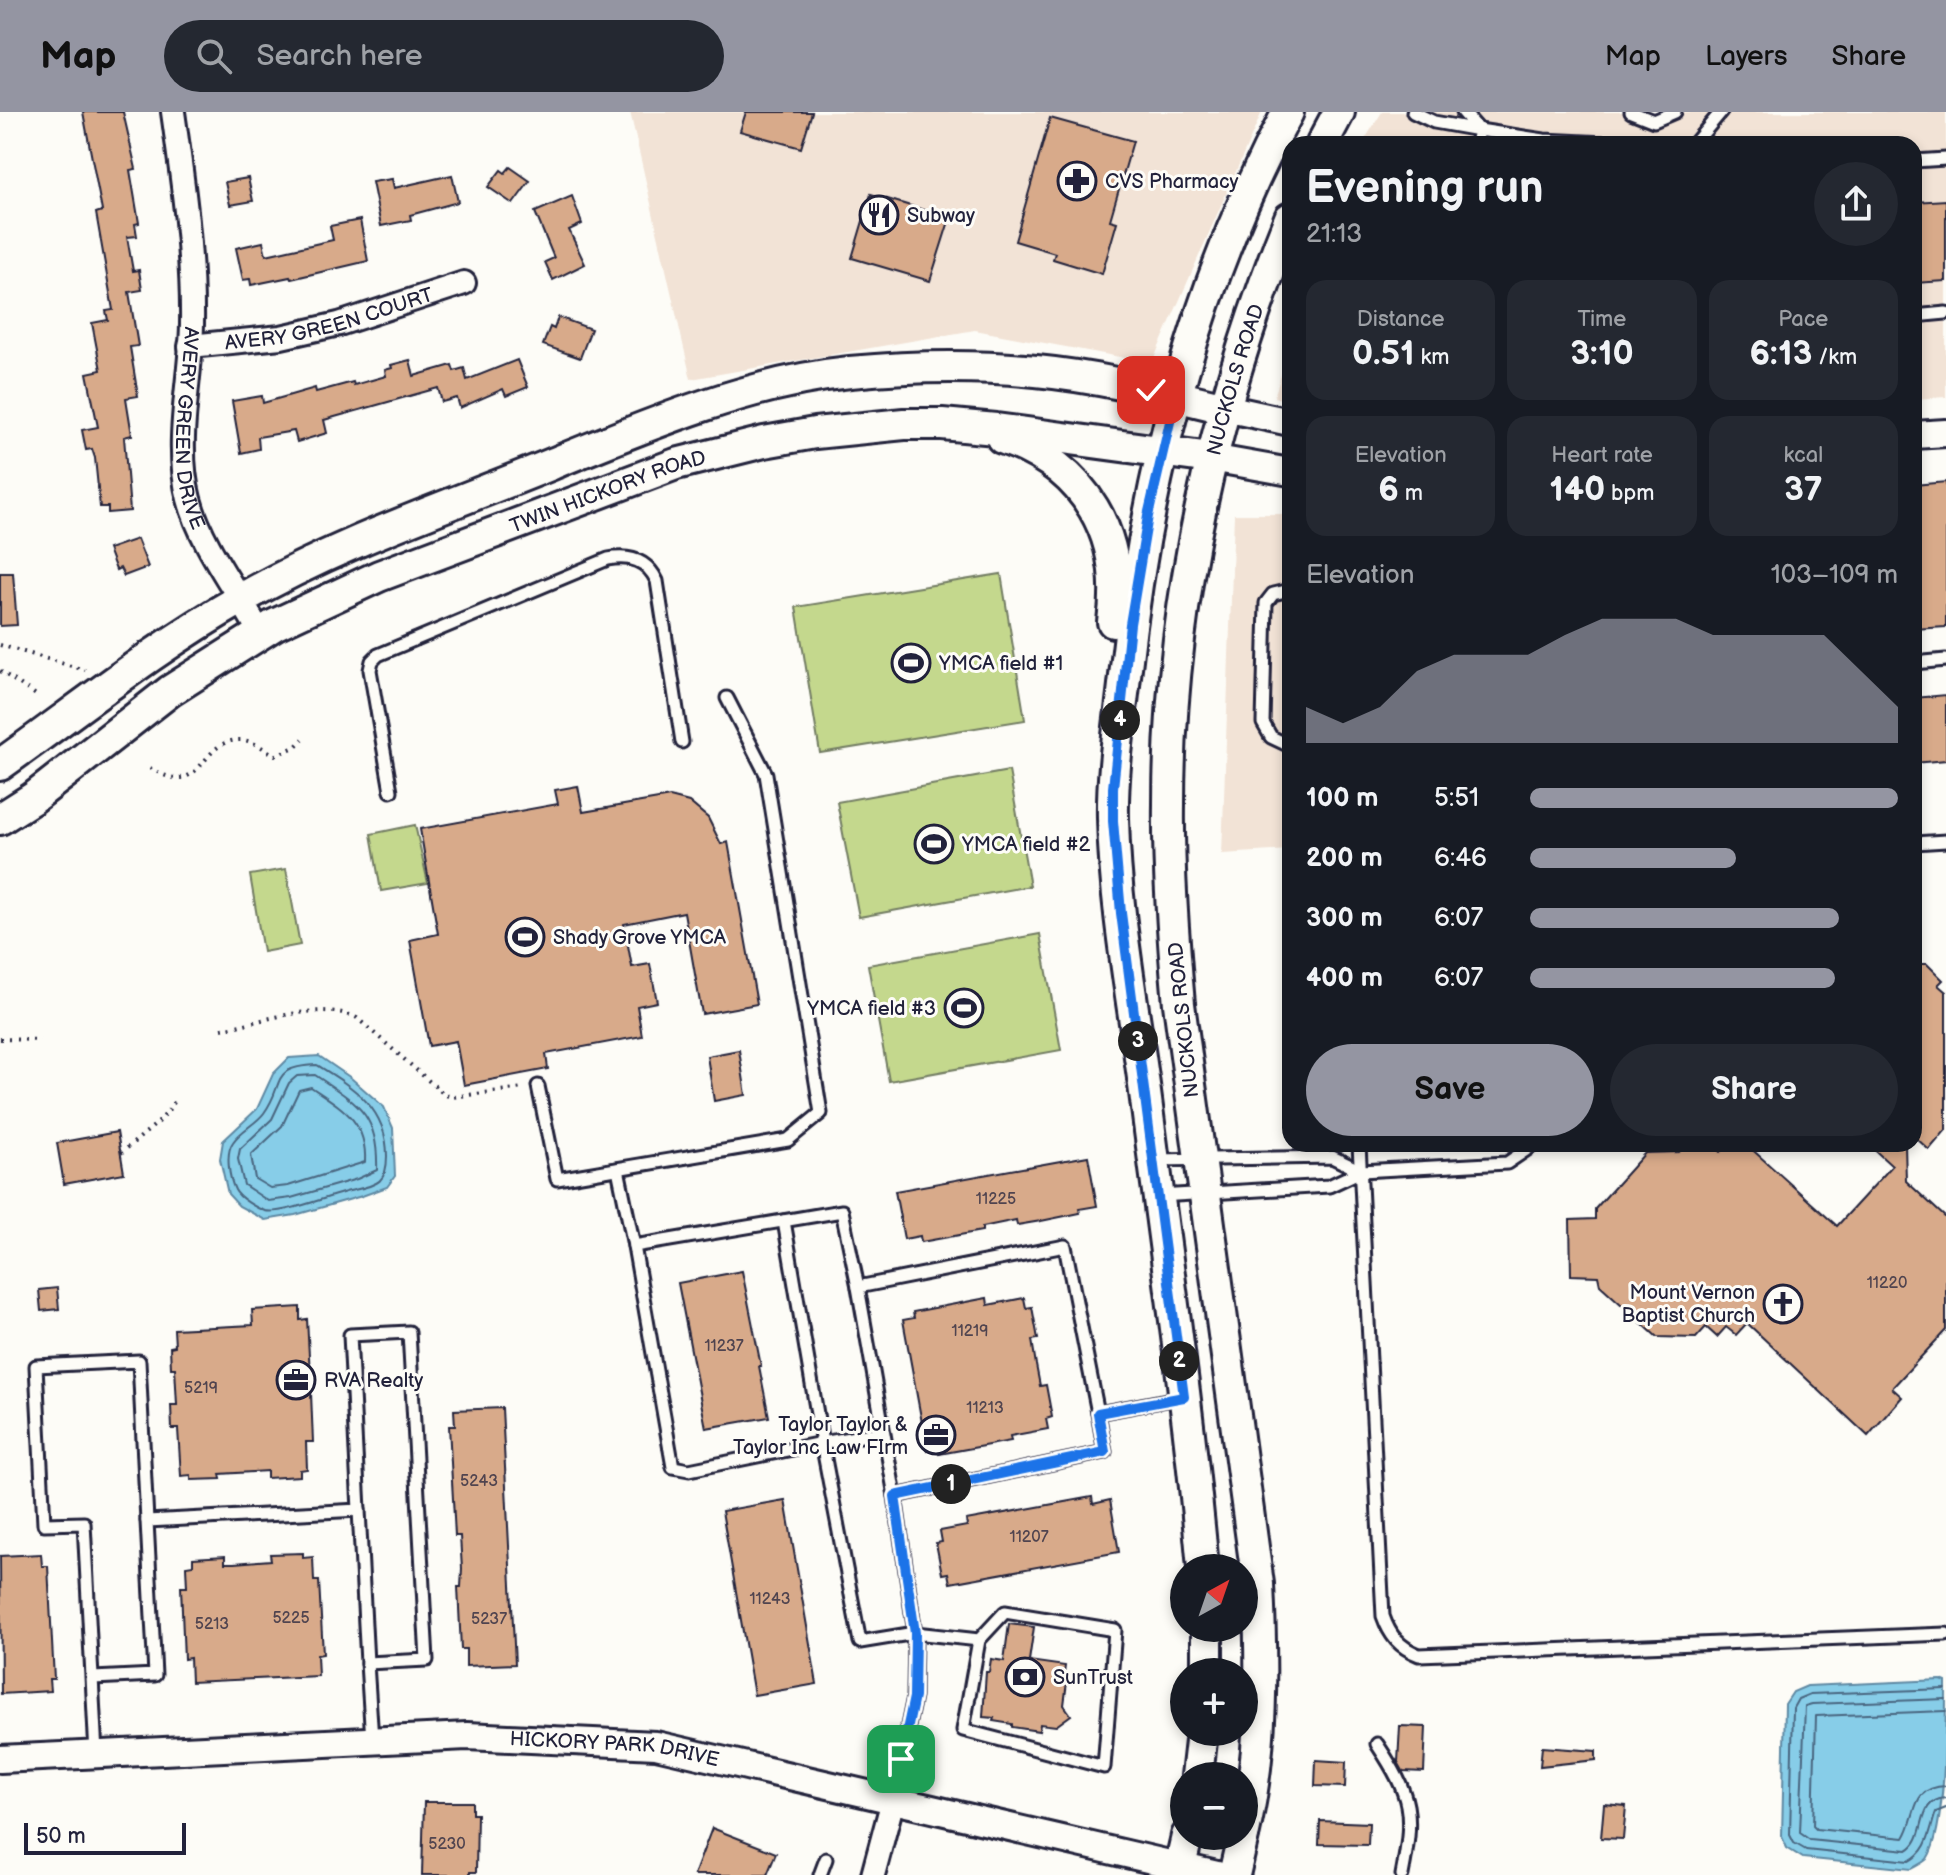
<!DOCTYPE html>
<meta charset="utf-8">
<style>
:root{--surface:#171b24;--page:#242831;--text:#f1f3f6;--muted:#9ea1a6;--accent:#9495a2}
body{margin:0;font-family:"Balsamiq Sans",sans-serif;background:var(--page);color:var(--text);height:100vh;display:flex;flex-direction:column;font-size:30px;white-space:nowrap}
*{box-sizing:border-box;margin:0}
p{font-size:26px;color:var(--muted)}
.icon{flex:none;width:44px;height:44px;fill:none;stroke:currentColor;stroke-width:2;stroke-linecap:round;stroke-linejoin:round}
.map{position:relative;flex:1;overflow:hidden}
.panel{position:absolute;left:1282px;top:24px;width:640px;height:1016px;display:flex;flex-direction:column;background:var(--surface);border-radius:24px;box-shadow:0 4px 12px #0003}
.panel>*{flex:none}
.needle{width:52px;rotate:40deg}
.tools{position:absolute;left:1170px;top:1442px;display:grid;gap:16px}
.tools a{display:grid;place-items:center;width:88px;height:88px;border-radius:50%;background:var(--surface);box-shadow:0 4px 12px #0003;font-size:40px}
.scale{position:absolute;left:24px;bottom:20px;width:162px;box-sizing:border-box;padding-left:8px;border:4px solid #22223b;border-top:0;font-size:22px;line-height:28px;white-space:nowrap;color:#22223b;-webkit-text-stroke:6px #fdfcf7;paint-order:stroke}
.pin{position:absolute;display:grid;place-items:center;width:68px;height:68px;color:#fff;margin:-34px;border-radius:16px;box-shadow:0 4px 12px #0006}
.km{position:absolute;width:40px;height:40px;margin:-20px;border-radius:50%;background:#222;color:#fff;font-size:22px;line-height:40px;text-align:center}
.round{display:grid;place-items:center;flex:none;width:84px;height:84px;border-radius:42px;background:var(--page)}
.summary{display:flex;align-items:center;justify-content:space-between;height:136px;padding:0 24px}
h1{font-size:44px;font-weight:800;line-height:60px}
.metrics{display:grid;grid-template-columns:repeat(3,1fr);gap:12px;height:136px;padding:8px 24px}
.metrics div{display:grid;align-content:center;border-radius:20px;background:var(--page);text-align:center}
.metrics b{font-size:34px;font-weight:800}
.metrics small{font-size:22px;font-weight:400}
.metrics p{font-size:22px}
.chart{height:224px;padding:16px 24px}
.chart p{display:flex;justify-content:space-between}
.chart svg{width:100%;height:144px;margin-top:8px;fill:var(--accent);opacity:.7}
.primary-button{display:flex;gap:16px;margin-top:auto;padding:16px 24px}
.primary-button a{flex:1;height:92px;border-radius:48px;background:var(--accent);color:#111;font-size:32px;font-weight:800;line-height:92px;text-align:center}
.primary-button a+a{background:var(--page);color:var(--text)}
ul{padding:0 24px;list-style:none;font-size:26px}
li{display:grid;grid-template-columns:128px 96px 1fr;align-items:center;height:60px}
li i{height:20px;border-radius:10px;background:var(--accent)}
header{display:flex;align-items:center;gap:48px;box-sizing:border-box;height:112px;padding:0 40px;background:var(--accent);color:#111}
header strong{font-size:38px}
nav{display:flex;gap:44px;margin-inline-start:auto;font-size:28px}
.search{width:560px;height:72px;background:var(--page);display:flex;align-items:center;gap:20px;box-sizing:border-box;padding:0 28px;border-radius:44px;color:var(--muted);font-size:30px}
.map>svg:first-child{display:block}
.built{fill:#f2e3d6}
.green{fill:#c4d88d;stroke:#737d64;stroke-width:2}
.water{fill:#87cde8;stroke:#5f89a3;stroke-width:2}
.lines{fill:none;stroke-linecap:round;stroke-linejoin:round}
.shore{stroke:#4a6680;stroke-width:2}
.building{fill:#d8aa8a;stroke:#22223b;stroke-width:2}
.service-casing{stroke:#22223b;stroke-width:17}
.minor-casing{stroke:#22223b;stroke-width:28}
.tertiary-casing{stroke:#22223b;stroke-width:32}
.secondary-casing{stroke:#22223b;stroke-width:36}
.path{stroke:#22223b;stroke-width:4;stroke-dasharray:2 6;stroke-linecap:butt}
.service{stroke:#fdfcf7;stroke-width:11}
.minor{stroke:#fdfcf7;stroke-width:22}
.tertiary{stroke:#fdfcf7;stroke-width:26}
.secondary{stroke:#fdfcf7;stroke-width:30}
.route-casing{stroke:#fff;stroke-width:16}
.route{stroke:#1a73e8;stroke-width:10}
.labels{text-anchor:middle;stroke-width:6;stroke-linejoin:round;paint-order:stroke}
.number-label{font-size:16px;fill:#50444f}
.poi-label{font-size:20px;fill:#22223b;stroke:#fdfcf7;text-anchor:start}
.street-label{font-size:20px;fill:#22223b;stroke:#fdfcf7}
</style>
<header>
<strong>Map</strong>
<div class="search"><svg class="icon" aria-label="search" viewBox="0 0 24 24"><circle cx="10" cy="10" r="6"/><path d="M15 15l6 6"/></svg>Search here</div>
<nav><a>Map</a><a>Layers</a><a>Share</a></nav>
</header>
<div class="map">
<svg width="1946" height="1763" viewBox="0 0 1946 1763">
<rect width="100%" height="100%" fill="#fdfcf7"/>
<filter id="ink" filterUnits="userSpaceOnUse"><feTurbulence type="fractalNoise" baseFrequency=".0125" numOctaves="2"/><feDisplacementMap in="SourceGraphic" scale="16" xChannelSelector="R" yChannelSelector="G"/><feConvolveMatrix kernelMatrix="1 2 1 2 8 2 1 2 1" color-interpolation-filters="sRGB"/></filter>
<g filter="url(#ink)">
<g class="built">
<path d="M630 0H1262L1152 251 975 218 691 267Z"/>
<path d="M1382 0H1946V285L1914 287V32H1362Z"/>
<path d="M1290 236V290L1274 285Z"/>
<path d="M1234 402H1290V738L1222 742Z"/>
</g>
<g class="green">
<path d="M1001 462 1025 608 820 641 796 495Z"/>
<path d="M1009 659 1030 774 859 805 837 690Z"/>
<path d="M415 713 428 771 381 779 371 722Z"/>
<path d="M286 757 300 833 263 840 250 763Z"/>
<path d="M1040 822 1061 938 889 969 868 853Z"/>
</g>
<g class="water">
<path d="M319 944 351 966 384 995 393 1016 395 1064 387 1075 362 1084 295 1103 265 1108 239 1094 228 1082 220 1047 223 1029 257 997 273 962 289 946Z"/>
<path d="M1941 1568 1946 1570C1946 1610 1946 1719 1927 1747 1923 1751 1916 1754 1911 1757L1803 1746 1787 1736 1782 1725 1785 1592 1793 1580 1807 1574Z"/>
</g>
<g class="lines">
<g class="shore">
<path d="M317 953C354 976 387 996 387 1044 387 1070 378 1073 354 1078 333 1082 283 1103 265 1099 256 1096 239 1086 235 1078 229 1066 225 1041 233 1030 241 1018 256 1012 264 1001 286 971 268 955 317 953Z"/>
<path d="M315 963C358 992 379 1002 377 1058L357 1067 291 1086 268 1089 244 1073 238 1047 240 1037 272 1007 289 971 297 964Z"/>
<path d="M311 975C342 996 367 1009 365 1050L288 1074 270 1076 255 1067 251 1043 282 1014 299 978Z"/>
<path d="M1946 1577 1810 1582 1798 1587 1793 1596 1790 1723 1794 1731 1806 1738 1909 1749C1929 1738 1929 1720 1936 1700L1946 1696"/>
<path d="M1946 1587 1812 1592 1805 1594 1800 1721 1810 1728 1907 1738C1929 1726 1914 1688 1946 1686"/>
<path d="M1946 1599 1816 1604 1813 1714 1816 1717 1904 1726C1918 1704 1909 1675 1946 1674"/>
</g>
</g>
<g class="building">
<path d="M83 0H123L136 57 130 58 139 111 135 112 137 124 127 125 133 159 139 158 142 178 129 180 138 234 130 235 138 284 126 286 132 323 124 325 130 399 108 401V395H100L95 346 92 337 86 338 82 318 98 315 87 261 101 258 92 211 108 208 106 199 113 198 96 101 102 99Z"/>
<path d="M746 0H812L801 36 740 19Z"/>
<path d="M1050 6 1133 29 1110 108 1117 110 1102 162 1053 147 1055 141 1015 129Z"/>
<path d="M510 55 530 69 513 92 488 75 501 58 505 61Z"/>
<path d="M452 63 458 90 410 103 411 108 381 114 372 70 392 67 394 76Z"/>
<path d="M248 66 253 89 230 93 225 70Z"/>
<path d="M871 82 950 106 930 169 852 146Z"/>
<path d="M572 84 582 112 569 118 585 152 553 168 545 150 554 146 535 100Z"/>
<path d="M1946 88V169L1914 171V90Z"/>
<path d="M360 108 368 149 291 167 290 165 251 173 250 167 243 168 236 136 263 130 266 143 333 128 330 114Z"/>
<path d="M558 205 591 217 580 246 543 233 550 215 554 217Z"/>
<path d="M410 248 414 264 452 253 454 259 464 256 467 268 517 248 528 275 506 284 503 277 460 296 457 286 442 290 438 276 324 308 327 321 297 330 294 319 258 325 259 337 241 341 232 289 262 284 263 291 315 276 316 280 353 270 354 273 386 264 385 258 392 256 391 253Z"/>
<path d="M1946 370V515L1914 517V373Z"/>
<path d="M137 427 148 455 124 464 120 456 116 458 108 437Z"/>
<path d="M0 461H13L17 513 0 514Z"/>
<path d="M1946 583V648L1914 651V586Z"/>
<path d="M578 674 583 700 670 685 689 690 708 706 721 732 728 730 757 892 702 902 684 800 624 812 632 855 650 852 657 890 637 894 642 924 546 942 548 957 464 973 456 929 429 934 410 828 438 822 420 717 558 692 555 678Z"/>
<path d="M1914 852H1927L1943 868 1938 873 1946 880V1018L1929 1038 1914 1024Z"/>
<path d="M739 938 746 983 714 989 707 944Z"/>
<path d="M117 1020 124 1061 64 1072 57 1031Z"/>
<path d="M1686 1032H1712L1721 1040 1729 1032H1746L1837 1114 1892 1054 1868 1032H1905L1906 1069 1946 1106V1218L1892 1276 1902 1285 1868 1324 1747 1211 1736 1223 1726 1215 1717 1225 1706 1215 1696 1226 1657 1225 1600 1173 1598 1164 1571 1163 1570 1108 1595 1107V1097L1645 1041 1679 1040Z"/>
<path d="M1088 1044 1097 1094 1079 1097 1080 1101 1041 1109 1017 1113 1016 1108 982 1115V1119L921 1130 920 1124 904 1127 895 1079Z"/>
<path d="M742 1159 761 1254H759L769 1305 706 1316 678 1171Z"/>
<path d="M57 1176 59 1197 41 1199 39 1178Z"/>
<path d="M987 1186 988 1193 1024 1186 1026 1196 1032 1195 1038 1227 1032 1228 1036 1253 1040 1274 1046 1273 1052 1305 1046 1307 1048 1317 1010 1324 1011 1329 939 1342 938 1336 927 1338 903 1208 914 1206 913 1200Z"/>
<path d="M300 1195V1208L307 1207 311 1281 313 1330H306L307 1357 300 1358V1364L267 1366V1359L220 1362 221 1367 191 1368V1363L181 1364 178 1317H172L171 1293H177L175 1256H171L170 1235 175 1234 174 1217 253 1213 252 1198Z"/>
<path d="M502 1296 515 1552 466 1554V1537H461L458 1475H461L462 1457 460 1424H455L449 1314H455L454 1298Z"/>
<path d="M1092 1385 1093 1392 1110 1388 1119 1440 950 1471 948 1461 942 1462 936 1431 942 1430 940 1419 967 1414 966 1408Z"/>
<path d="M785 1388 817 1572 754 1583 722 1399Z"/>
<path d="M303 1441V1446L313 1445 314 1469H319L323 1542 317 1543 318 1564 191 1570 190 1546 184 1547 181 1475H187L186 1454 193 1453V1446L225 1444V1451H234L271 1448 270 1442Z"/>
<path d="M41 1442 42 1454H48L54 1567H49L50 1579 1 1582 0 1444Z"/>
<path d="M1009 1512 1034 1515 1029 1549 1065 1554 1063 1569 1067 1570 1064 1593 1071 1603 1056 1614 1040 1612 1039 1619 1012 1615V1612L993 1609 994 1606 983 1605 986 1560H989L991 1547 1004 1549Z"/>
<path d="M1400 1614 1426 1615 1424 1660 1403 1659 1398 1650Z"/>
<path d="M1542 1635 1596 1639V1648L1540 1654Z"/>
<path d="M1316 1648 1346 1650 1345 1675 1315 1674Z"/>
<path d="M424 1690H472V1702H477L476 1760H470V1763H422Z"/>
<path d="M1604 1692 1626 1694 1623 1727 1601 1726Z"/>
<path d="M1320 1709 1369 1711 1368 1733 1319 1732Z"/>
<path d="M712 1716 776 1741 767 1763H694Z"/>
</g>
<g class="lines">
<g class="service-casing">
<g id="service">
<path d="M1413 0 1434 10 1479 18 1463 0"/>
<path d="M1631 0 1654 9 1675 0"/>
<path d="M1476 32 1479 18 1544 28 1626 32"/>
<path d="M1694 32 1721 0"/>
<path d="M1914 49 1946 47"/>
<path d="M1914 204 1946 201"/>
<path d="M1290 478 1273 482 1266 491 1263 611 1271 625 1290 634"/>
<path d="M1914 551 1946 548"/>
<path d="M391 679 370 558 372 549 378 543 608 447C630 443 647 448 657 469L682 630"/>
<path d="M1914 731 1946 729"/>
<path d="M538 974 557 1067 788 1028 821 1001 766 662 727 586"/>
<path d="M1359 1032 1383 1504C1390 1524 1399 1535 1419 1543L1946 1522"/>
<path d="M1157 1048 1332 1045 1361 1059"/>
<path d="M618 1057 634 1134 842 1099 858 1175 1065 1134 1098 1301 1183 1285"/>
<path d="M1159 1084 1329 1074 1361 1059 1507 1051 1535 1032"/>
<path d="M784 1109 822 1331 883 1320"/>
<path d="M634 1134 673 1355 689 1358 822 1331 860 1530 915 1521 914 1585 893 1687"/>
<path d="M858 1175 895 1384"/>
<path d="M359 1398 367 1551"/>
<path d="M979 1528 1005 1500 1115 1518 1104 1655 963 1618 979 1528 915 1521 895 1384 1105 1340 1098 1301"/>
<path d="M93 1566 155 1563 147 1409"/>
<path d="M1377 1632C1412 1685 1414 1701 1402 1763"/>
<path d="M96 1642 84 1411 44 1412 36 1254 139 1249 147 1409 359 1398 350 1223 409 1220 427 1548 367 1551 372 1628"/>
<path d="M820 1763 826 1747"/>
</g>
</g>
<g class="minor-casing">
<g id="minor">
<path id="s1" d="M173 0C183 70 193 141 192 212 191 270 174 330 189 387 201 433 238 480 260 521"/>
<path id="s2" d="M190 234 281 225 339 212 464 171"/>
<path d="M873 1763 893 1688"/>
</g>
</g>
<g class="tertiary-casing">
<g id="tertiary">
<path d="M1225 296 1290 310"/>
<path d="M1914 323 1946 321"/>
<path d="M1211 346 1290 360"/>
<path id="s3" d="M0 1647 467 1624 656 1633 1217 1763"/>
</g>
</g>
<g class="secondary-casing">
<g id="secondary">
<path d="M1322 32 1339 0"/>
<path d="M1002 326C1086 355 1125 423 1113 510"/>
<path d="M0 653C79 597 156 535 241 487 340 430 447 395 552 352 645 314 749 270 850 260 911 254 975 253 1036 259 1100 265 1163 281 1225 296"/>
<path id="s4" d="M0 707 33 686 170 579 274 513 379 464 676 352 764 330 815 321 904 312H942L996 317 1211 346"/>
<path d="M1203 1456C1189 1300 1166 1144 1146 988 1134 895 1115 800 1113 706 1112 659 1120 611 1125 564 1146 370 1194 173 1288 0"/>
<path d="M1207 1560V1516"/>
<path d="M1197 1664 1202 1620"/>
<path id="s5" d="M1244 1720C1263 1638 1262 1555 1258 1472L1179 892C1173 825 1168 759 1169 692 1169 492 1215 290 1290 106"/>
<path d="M1178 1763 1187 1724"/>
<path d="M1234 1763 1243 1724"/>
</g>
</g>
<g class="path">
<path d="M0 533 85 558"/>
<path d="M0 559 36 583"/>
<path d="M150 656C205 690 197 627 241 628 252 628 266 638 275 643L295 635 303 627"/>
<path d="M222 917C260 910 322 888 357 906L445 983 453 985 524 976"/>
<path d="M0 927 40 928"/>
<path d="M121 1041 161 1008 175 989"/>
</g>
<use href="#service" class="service"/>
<use href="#minor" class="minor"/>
<use href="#tertiary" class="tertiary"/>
<use href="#secondary" class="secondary"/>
</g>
</g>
<g class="lines" filter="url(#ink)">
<g class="route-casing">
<path id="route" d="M901 1647 914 1585 915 1521 895 1384 1105 1340 1098 1301 1184 1285 1121 801 1113 709V676L1130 512 1148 404 1176 284 1151 278"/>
</g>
<use href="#route" class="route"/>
</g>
<defs>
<g id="pharmacy-ring" transform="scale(2)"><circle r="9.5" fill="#fdfcf7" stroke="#22223b" stroke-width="1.5"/><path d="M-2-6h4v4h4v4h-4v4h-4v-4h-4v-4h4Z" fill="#22223b"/></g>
<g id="restaurant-ring" transform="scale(2)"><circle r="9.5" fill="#fdfcf7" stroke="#22223b" stroke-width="1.5"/><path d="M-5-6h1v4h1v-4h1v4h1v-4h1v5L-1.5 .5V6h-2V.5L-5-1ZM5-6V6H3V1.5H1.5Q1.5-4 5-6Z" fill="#22223b"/></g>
<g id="stadium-ring" transform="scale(2)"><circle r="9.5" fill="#fdfcf7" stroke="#22223b" stroke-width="1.5"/><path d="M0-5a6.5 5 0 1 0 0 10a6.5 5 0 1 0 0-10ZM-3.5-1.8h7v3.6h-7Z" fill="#22223b"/></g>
<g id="church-ring" transform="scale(2)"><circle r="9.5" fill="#fdfcf7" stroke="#22223b" stroke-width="1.5"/><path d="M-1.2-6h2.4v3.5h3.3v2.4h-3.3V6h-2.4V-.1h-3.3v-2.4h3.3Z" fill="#22223b"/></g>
<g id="office-ring" transform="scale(2)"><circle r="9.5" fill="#fdfcf7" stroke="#22223b" stroke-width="1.5"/><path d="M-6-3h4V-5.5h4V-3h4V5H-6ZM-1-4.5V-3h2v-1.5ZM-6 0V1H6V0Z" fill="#22223b"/></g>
<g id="bank-ring" transform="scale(2)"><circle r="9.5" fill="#fdfcf7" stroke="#22223b" stroke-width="1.5"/><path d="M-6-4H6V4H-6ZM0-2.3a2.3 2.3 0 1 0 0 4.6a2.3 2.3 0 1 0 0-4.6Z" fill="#22223b"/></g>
</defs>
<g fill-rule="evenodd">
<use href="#pharmacy-ring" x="1077" y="69"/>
<use href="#restaurant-ring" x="879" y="103"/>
<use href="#stadium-ring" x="911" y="551"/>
<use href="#stadium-ring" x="934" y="732"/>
<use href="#stadium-ring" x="525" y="825"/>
<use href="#stadium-ring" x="964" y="896"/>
<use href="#church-ring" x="1783" y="1192"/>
<use href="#office-ring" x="296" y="1268"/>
<use href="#office-ring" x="936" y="1323"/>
<use href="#bank-ring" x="1025" y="1565"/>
</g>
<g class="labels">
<g class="number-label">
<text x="996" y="1092">11225</text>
<text x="1887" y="1176">11220</text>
<text x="970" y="1224">11219</text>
<text x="724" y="1239">11237</text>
<text x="201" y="1281">5219</text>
<text x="985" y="1301">11213</text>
<text x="479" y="1374">5243</text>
<text x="1029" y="1430">11207</text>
<text x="770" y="1492">11243</text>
<text x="291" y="1511">5225</text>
<text x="489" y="1512">5237</text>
<text x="212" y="1517">5213</text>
<text x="447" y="1737">5230</text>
</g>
<g class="poi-label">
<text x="1105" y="76">CVS Pharmacy</text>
<text x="907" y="110">Subway</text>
<text x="939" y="558">YMCA field #1</text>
<text x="962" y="739">YMCA field #2</text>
<text x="553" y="832">Shady Grove YMCA</text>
<text x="936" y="903" text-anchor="end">YMCA field #3</text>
<text x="1755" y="1187" text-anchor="end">Mount Vernon<tspan x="1755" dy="23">Baptist Church</tspan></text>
<text x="324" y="1275">RVA Realty</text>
<text x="908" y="1319" text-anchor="end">Taylor Taylor &amp;<tspan x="908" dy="23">Taylor Inc Law FIrm</tspan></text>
<text x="1053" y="1572">SunTrust</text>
</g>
<g class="street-label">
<text dy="7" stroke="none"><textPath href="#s2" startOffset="142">AVERY GREEN COURT</textPath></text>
<text dy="7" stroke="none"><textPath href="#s5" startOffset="1466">NUCKOLS ROAD</textPath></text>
<text dy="7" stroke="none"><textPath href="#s1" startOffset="318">AVERY GREEN DRIVE</textPath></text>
<text dy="7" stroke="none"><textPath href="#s4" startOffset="696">TWIN HICKORY ROAD</textPath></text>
<text transform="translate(1183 908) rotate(-96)" y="7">NUCKOLS ROAD</text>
<text dy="7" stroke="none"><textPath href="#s3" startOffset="616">HICKORY PARK DRIVE</textPath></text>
</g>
</g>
</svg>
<div class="tools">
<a><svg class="needle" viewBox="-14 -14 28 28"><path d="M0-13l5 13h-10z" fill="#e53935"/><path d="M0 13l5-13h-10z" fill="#9ea1a6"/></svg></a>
<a>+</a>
<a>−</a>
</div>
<div class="scale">50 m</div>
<div class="pin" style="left:901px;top:1647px;background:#1e9e55"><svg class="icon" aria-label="arrive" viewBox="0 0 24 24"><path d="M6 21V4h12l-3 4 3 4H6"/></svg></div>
<div class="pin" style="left:1151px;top:278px;background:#d93025"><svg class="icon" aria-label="check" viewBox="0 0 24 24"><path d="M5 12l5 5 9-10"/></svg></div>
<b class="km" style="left:951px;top:1372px">1</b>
<b class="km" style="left:1179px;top:1249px">2</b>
<b class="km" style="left:1138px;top:929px">3</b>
<b class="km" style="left:1120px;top:608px">4</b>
<section class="panel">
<div class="summary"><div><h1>Evening run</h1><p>21:13</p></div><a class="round"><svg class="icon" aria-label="share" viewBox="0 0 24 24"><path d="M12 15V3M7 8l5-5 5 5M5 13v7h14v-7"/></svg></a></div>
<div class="metrics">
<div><p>Distance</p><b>0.51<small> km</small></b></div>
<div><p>Time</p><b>3:10</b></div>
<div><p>Pace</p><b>6:13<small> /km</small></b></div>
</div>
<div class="metrics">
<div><p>Elevation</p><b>6<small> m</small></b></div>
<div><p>Heart rate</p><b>140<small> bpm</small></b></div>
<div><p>kcal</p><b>37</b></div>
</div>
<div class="chart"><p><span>Elevation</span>103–109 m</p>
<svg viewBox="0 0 160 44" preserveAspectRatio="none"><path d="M0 44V33L10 38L20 33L30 22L40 17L50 17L60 17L70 11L80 6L90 6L100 6L110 11L120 11L130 11L140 11L150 22L160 33V44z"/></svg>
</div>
<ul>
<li><b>100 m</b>5:51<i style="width:100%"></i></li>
<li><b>200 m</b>6:46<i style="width:56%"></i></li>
<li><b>300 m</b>6:07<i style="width:84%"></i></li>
<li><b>400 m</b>6:07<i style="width:83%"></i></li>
</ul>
<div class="primary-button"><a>Save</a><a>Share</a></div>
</section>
</div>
